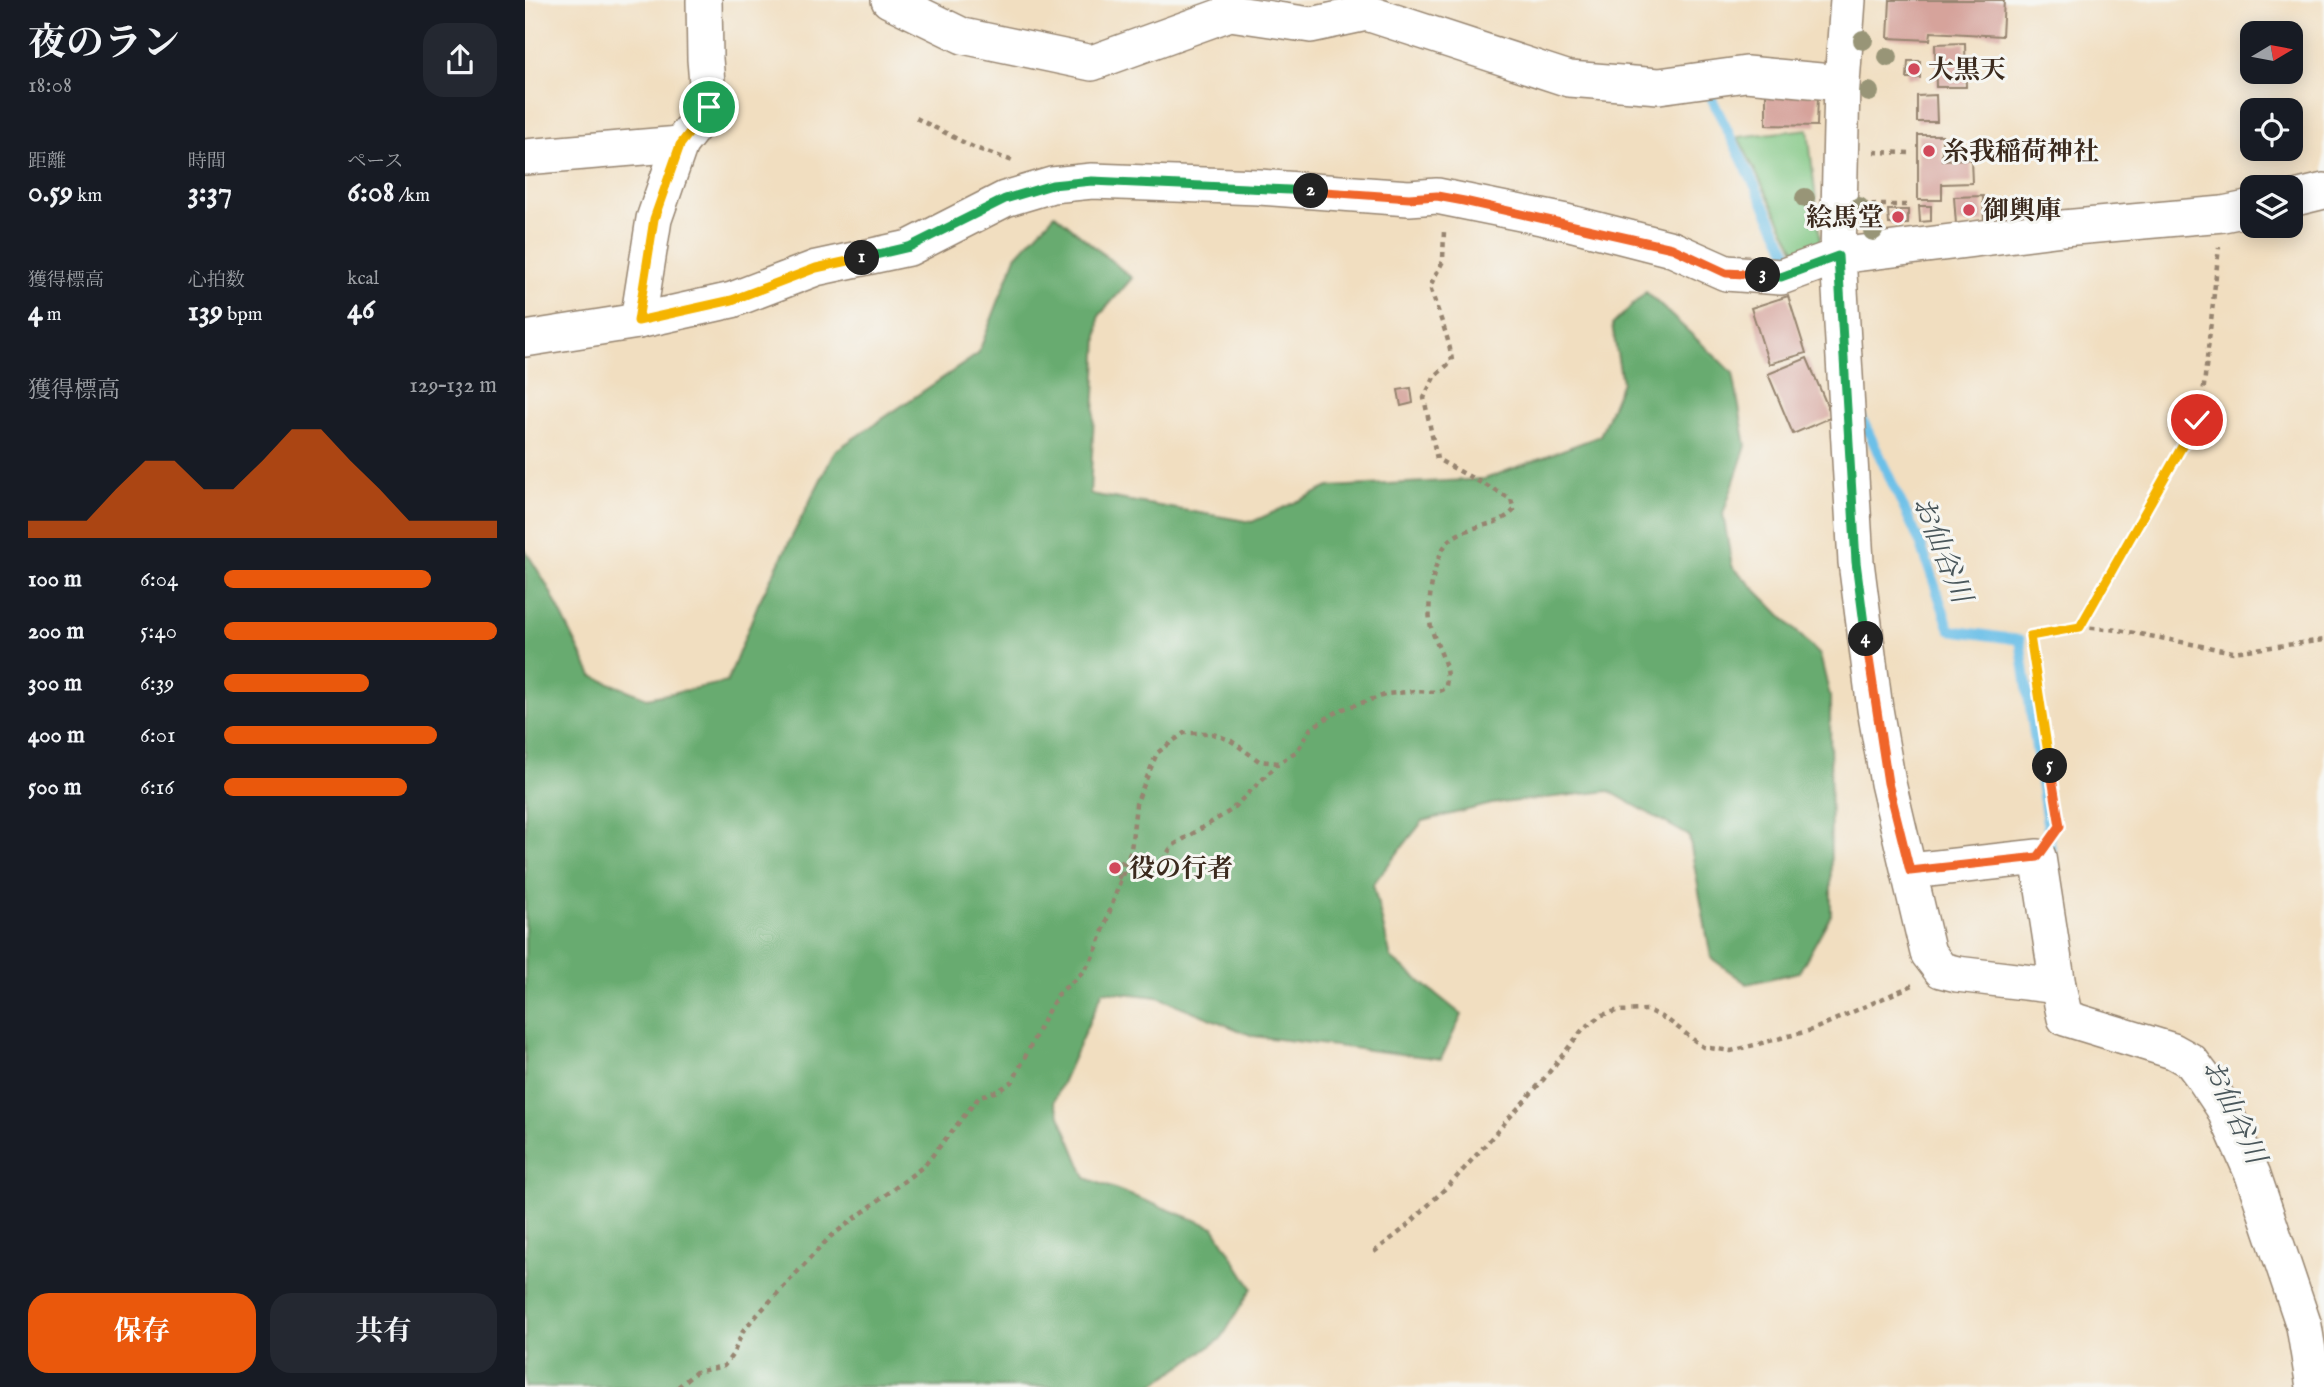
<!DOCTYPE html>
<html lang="ja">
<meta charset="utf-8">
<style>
:root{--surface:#171b24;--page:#242831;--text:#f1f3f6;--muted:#9ea1a6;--accent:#ea580c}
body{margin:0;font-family:"IM FELL English","Noto Serif JP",serif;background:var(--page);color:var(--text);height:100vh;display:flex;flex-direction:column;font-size:26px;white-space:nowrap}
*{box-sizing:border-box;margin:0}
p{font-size:23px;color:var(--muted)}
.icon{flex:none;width:38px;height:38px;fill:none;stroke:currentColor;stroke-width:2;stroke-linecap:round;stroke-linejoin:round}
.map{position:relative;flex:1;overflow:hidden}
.details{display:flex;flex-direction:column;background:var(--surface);width:525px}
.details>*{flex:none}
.needle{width:46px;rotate:80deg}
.buttons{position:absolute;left:1715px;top:21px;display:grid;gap:14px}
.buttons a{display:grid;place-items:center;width:63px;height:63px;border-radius:14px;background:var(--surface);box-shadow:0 4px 18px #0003;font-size:35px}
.pin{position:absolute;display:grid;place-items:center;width:60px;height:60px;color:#fff;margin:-30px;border:4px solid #fff;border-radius:50%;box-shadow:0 2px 7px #0007}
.km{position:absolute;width:35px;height:35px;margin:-18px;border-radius:50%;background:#222;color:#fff;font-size:19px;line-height:35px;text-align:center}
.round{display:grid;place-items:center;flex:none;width:74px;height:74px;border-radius:21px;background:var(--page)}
.overview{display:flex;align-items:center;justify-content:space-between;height:119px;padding:0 28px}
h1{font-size:38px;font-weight:700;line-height:52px}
.stats{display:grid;grid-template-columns:repeat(3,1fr);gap:10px;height:119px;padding:7px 28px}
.stats div{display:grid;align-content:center}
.stats b{font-size:30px;font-weight:700}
.stats small{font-size:19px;font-weight:400}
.stats p{font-size:19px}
.chart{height:196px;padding:14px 28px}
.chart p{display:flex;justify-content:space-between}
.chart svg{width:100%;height:126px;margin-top:7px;fill:var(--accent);opacity:.7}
.cta{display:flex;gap:14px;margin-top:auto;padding:14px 28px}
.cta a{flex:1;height:80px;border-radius:21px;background:var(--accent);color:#fff;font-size:28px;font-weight:700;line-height:80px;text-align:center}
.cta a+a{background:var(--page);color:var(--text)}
ul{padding:0 28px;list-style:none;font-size:23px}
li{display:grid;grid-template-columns:112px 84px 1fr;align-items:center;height:52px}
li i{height:18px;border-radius:9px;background:var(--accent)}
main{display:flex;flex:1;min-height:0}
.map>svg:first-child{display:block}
.green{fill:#7fc682;stroke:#5d7850;stroke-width:2}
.forest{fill:#67ab70;stroke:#516a47;stroke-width:2}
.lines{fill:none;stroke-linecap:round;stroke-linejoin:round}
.stream{stroke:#6cc0e8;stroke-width:10}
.building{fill:#d6a39b}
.street-casing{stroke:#96846f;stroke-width:38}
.path{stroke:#96846f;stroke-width:4.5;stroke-dasharray:5 5;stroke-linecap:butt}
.street{stroke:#fff;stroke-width:35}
.tree{fill:#989577}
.split-1-casing{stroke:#fff;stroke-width:14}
.split-2-casing{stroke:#fff;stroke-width:14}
.split-3-casing{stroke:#fff;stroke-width:14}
.split-4-casing{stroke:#fff;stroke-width:14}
.split-5-casing{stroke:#fff;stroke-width:14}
.split-6-casing{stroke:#fff;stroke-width:14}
.split-1{stroke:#f5b400;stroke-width:9}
.split-2{stroke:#22a559;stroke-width:9}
.split-3{stroke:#f0652b;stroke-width:9}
.split-4{stroke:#22a559;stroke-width:9}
.split-5{stroke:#f0652b;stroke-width:9}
.split-6{stroke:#f5b400;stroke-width:9}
.poi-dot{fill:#d1495b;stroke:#f6f6f2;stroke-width:2.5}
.labels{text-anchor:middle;stroke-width:6;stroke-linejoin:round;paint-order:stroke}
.poi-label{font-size:26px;font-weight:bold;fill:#3b2a1e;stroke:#f6f6f2;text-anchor:start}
.water-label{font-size:28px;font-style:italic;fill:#4a575b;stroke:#f6f6f2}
</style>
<main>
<section class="details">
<div class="overview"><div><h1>夜のラン</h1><p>18:08</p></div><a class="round"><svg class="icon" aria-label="share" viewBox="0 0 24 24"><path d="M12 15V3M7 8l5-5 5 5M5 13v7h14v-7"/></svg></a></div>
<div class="stats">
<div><p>距離</p><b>0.59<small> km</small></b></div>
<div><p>時間</p><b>3:37</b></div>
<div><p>ペース</p><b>6:08<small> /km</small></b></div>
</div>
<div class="stats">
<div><p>獲得標高</p><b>4<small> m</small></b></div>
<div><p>心拍数</p><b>139<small> bpm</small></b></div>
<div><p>kcal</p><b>46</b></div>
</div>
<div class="chart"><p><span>獲得標高</span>129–132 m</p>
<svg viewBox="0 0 160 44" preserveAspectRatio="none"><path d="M0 44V38L10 38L20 38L30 27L40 17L50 17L60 27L70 27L80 17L90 6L100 6L110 17L120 27L130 38L140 38L150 38L160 38V44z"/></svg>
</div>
<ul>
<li><b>100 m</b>6:04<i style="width:76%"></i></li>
<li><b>200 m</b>5:40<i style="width:100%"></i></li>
<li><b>300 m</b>6:39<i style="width:53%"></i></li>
<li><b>400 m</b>6:01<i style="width:78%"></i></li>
<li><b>500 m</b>6:16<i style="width:67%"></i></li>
</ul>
<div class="cta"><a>保存</a><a>共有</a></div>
</section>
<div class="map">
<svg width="1799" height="1387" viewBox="0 0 1799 1387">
<rect width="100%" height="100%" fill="#f6f6f2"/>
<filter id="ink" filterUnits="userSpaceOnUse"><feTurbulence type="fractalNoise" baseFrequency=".0143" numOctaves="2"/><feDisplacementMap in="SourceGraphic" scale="14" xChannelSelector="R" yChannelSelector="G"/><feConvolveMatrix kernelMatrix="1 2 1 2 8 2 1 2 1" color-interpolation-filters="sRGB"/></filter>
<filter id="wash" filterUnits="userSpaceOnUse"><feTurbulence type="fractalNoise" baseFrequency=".00686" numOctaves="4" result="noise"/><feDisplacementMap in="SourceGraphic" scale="28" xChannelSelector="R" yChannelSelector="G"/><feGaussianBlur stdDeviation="1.57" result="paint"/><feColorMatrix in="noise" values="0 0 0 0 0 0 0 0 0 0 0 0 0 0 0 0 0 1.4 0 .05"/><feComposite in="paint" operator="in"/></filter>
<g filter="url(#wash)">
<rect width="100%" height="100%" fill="#f1dec0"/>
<path class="green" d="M1283 129 1296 246 1274 258 1213 137Z"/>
<path class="forest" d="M530 214 607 278 574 316 565 494 727 522 804 487 960 479 1075 436 1097 382 1087 325 1121 292 1208 373 1221 446 1198 514 1207 566 1295 655 1305 696 1306 915 1274 972 1222 984 1186 958 1164 836 1084 791 967 804 898 821 848 884 866 958 937 1015 916 1059 728 1036 633 997 578 991 529 1101 561 1178 689 1227 727 1288 696 1339 625 1387H0V550L22 585 67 676 122 698 202 682 233 604 310 451 453 354 491 256Z"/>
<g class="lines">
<g class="stream">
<path d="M1182 89 1267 261"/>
<path d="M1336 416 1396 545 1425 630 1495 640 1527 856"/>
</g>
</g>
<g id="blocks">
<g class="building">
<path d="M1365 0H1479L1477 36 1406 32 1405 40 1363 38Z"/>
<path d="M1440 43 1441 87H1411L1410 44Z"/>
<path d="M1383 61H1395V78H1382Z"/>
<path d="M1241 93 1293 94 1292 126 1241 125Z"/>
<path d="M1411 95 1412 122H1392V96Z"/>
<path d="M1393 135H1417V160L1446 159 1447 183 1417 184V200H1393Z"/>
<path d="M1458 196 1459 223 1431 224 1429 197Z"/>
<path d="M1394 206H1406V221L1395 222Z"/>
<path d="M1363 210H1383V224H1364Z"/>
<path d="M1263 296 1281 353 1244 364 1226 308Z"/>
<path d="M1282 358 1307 417 1268 434 1243 374Z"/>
<path d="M886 388 888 403 876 406 873 390Z"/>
</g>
</g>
</g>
<g filter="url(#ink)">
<use href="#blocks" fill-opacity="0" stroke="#96846f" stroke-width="2"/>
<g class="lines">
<g class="street-casing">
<g id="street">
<path d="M364 0 438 36 567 63 705 13 786 25 842 13 1044 79 1134 86 1221 74 1317 83"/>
<path d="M1323 0 1317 83 1313 256 1331 562 1350 709 1363 783 1403 953 1416 970 1432 974 1533 986 1540 1018 1648 1051 1666 1061 1678 1077 1698 1107 1728 1175 1779 1326 1789 1387"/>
<path d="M0 157 155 144"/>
<path d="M1766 199 1799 191"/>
<path d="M113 321 129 219 155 144 184 107 180 59 179 0"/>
<path d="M0 339 113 321 207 300 291 268 384 248 480 199 527 185 567 181 734 187 884 198 912 196 1041 222 1147 249 1201 273 1256 277 1313 256 1538 228 1698 214 1727 208"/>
<path d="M1385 871 1513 857 1533 986"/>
</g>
</g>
<g class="path">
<path d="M391 118 450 148 488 161"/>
<path d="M1349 152 1386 153"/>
<path d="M1346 205H1383"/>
<path d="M1555 627 1672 420 1678 395 1694 247"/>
<path d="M1531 831 1535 826 1505 636 1555 627 1594 630 1708 652 1799 640"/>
<path d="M596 878 586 872 587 862H596L607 870H632L647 846 705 811 753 764"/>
<path d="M849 1252 880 1228 929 1180 1018 1080 1058 1029 1077 1015 1091 1011 1122 1010 1143 1020 1178 1047 1206 1051 1287 1030 1388 985"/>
<path d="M153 1387 171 1372 199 1366 208 1354 219 1329 305 1237 399 1166 455 1096 473 1091 488 1081 523 1011 534 993 554 976 565 962 573 945 606 850 611 804 632 753 659 733H685L705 740 734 761 754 763 772 751 786 728 815 710 863 694 890 691 912 692 920 689C927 667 912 649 906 627 901 606 908 560 922 543 940 523 973 529 989 510L986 499 912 459 899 398 909 377 927 361C924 335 912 312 905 286L918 261 919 230"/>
</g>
<use href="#street" class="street"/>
</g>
<g class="tree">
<circle cx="1338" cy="40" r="10"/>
<circle cx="1363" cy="57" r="10"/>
<circle cx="1344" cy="92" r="10"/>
<circle cx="1280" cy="198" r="10"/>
<circle cx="1334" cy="207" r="10"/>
<circle cx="1348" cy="231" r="10"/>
</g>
</g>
<g class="lines" filter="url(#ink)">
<g class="split-1-casing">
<path id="split-1" d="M184 107 155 145 129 219 113 321 207 300 291 268 337 258"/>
</g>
<g class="split-2-casing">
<path id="split-2" d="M337 258 384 247 480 199 527 185 567 181 786 191"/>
</g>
<g class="split-3-casing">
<path id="split-3" d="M786 191 884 198 912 196 939 201 1147 248 1201 273 1238 275"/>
</g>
<g class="split-4-casing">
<path id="split-4" d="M1238 275 1256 277 1313 256 1331 562 1341 639"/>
</g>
<g class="split-5-casing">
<path id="split-5" d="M1341 639 1363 783 1385 871 1513 857 1535 826 1525 766"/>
</g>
<g class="split-6-casing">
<path id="split-6" d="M1525 766 1505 636 1555 627 1672 420"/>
</g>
<use href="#split-1" class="split-1"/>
<use href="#split-2" class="split-2"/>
<use href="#split-3" class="split-3"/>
<use href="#split-4" class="split-4"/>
<use href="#split-5" class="split-5"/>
<use href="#split-6" class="split-6"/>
</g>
<g class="poi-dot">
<circle cx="1389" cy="69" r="7"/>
<circle cx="1404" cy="151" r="7"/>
<circle cx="1444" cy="210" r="7"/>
<circle cx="1373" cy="217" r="7"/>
<circle cx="590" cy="868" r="7"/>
</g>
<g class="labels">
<g class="poi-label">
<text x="1403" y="78">大黒天</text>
<text x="1418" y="160">糸我稲荷神社</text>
<text x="1458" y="219">御輿庫</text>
<text x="1359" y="226" text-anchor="end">絵馬堂</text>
<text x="604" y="877">役の行者</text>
</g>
<g class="water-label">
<text transform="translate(1418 549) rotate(68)" y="10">お仙谷川</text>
<text transform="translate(1710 1111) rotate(65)" y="10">お仙谷川</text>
</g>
</g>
</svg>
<div class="buttons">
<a><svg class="needle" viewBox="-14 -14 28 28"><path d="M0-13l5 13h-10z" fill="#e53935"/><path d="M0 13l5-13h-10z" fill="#9ea1a6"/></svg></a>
<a><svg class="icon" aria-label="locate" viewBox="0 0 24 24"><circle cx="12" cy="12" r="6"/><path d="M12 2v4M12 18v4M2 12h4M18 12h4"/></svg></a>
<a><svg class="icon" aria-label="layers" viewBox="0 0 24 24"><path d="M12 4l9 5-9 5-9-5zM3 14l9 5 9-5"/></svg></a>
</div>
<div class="pin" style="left:184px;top:107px;background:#1e9e55"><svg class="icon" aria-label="arrive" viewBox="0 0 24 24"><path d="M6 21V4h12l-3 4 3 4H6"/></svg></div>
<div class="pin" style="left:1672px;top:420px;background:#d93025"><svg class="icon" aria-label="check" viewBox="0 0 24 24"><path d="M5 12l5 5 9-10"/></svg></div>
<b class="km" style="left:337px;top:258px">1</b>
<b class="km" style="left:786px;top:191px">2</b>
<b class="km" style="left:1238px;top:275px">3</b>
<b class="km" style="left:1341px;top:639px">4</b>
<b class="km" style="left:1525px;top:766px">5</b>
</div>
</main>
